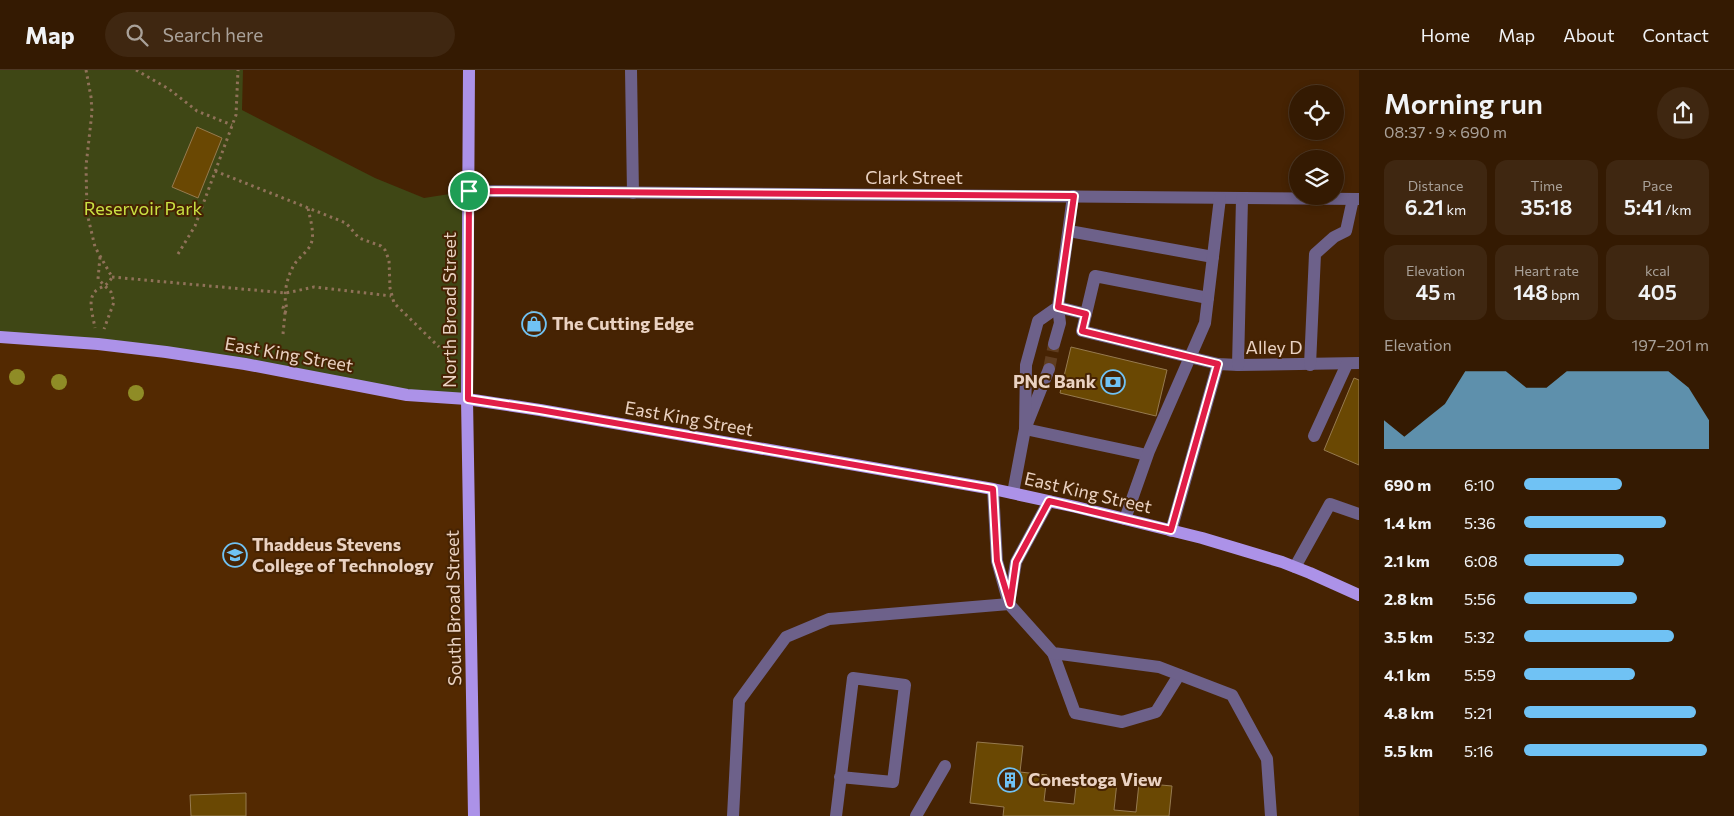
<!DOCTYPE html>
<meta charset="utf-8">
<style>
:root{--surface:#341a02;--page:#3f2711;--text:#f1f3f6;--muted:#a9a199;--line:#4e3824;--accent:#70c2f4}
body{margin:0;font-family:Commissioner,sans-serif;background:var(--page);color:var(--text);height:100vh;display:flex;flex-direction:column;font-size:19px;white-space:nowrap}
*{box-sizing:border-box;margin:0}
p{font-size:16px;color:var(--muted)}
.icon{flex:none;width:28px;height:28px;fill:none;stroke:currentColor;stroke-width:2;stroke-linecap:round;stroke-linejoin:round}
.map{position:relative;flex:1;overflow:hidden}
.side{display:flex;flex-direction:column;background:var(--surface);width:375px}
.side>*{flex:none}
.fabs{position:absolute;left:1289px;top:15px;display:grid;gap:10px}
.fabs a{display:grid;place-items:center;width:55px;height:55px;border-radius:50%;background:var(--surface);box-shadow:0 2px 8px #0003,0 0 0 1px var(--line);font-size:25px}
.pin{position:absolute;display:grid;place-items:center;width:42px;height:42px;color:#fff;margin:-21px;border:2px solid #fff;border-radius:50%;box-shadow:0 1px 5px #0007}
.round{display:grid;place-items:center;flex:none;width:52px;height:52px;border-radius:26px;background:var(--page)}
.head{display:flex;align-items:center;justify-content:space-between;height:85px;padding:0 25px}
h1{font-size:28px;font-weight:600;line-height:38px}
.stats{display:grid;grid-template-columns:repeat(3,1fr);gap:8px;height:85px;padding:5px 25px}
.stats div{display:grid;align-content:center;border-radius:12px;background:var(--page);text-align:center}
.stats b{font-size:21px;font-weight:600}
.stats small{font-size:14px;font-weight:400}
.stats p{font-size:14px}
.chart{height:140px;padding:10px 25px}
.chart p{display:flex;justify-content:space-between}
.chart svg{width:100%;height:90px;margin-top:5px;fill:var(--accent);opacity:.7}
ul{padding:0 25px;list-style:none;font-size:16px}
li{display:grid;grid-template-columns:80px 60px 1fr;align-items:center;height:38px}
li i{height:12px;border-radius:6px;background:var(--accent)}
header{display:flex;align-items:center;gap:30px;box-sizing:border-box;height:70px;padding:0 25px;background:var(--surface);border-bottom:1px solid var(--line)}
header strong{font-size:24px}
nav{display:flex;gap:28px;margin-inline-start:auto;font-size:18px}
.search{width:350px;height:45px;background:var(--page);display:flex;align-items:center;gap:12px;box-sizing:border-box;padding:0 18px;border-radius:28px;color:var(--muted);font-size:19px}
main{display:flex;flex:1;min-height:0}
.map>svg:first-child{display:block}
.built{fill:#532901}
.green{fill:#3f4715}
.building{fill:#6a4803;stroke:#967a4f}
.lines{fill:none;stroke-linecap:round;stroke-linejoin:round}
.minor-tunnel{stroke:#5f3d20;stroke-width:12;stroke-dasharray:12 6;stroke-linecap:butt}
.path{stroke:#907259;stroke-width:3;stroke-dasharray:2.5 4;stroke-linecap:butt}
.minor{stroke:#6d618a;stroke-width:12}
.major{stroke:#ac92e8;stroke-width:12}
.tree{fill:#8f8c26}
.route-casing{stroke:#fff;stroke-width:10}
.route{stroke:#e11d48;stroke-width:6}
.labels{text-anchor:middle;stroke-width:4;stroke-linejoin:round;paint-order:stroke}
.street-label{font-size:18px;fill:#ead2c2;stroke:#462303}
.park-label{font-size:18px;fill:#cae143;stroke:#462303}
.poi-label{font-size:18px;font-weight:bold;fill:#ead2c2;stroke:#462303;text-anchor:start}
</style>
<header>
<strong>Map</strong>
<div class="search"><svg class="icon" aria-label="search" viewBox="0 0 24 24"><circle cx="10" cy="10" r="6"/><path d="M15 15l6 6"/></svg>Search here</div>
<nav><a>Home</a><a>Map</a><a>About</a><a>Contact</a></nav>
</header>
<main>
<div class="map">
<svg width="1359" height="746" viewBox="0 0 1359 746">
<rect width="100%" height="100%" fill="#462303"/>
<path class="built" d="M0 267 20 268 467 329 474 746H0Z"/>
<path class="green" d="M0 0H243L242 40 375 108 424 128 469 121 467 329 245 294 0 267Z"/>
<g class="building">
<path d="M197 57 222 68 198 128 172 117Z"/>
<path d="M531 241 542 243 537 267 526 264Z"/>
<path d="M1071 277 1167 300 1156 346 1060 323Z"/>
<path d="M1354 308 1359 310V395L1324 380Z"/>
<path d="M977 672 1023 676 1020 702 1047 705 1044 731 1074 734 1077 708 1117 712 1114 740 1136 742 1139 713 1172 716 1169 746H1003L1004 737 970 733Z"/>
<path d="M246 723V746H191L190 725Z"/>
</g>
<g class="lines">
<path class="minor-tunnel" d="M1049 299 1054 274"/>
<g class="path">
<path d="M86 0 91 27 92 42 86 96 87 143 95 177 112 207C109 213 106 215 100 218 85 225 93 245 95 258"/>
<path d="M136 0 169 19 197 41 232 55"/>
<path d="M215 101 346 153 359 168 381 176 385 180 389 190 390 218 394 233 439 277"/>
<path d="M178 184 195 156 236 45 238 0"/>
<path d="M100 187 98 209 111 222 114 232 104 259"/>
<path d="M112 207 286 223 314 217 391 226"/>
<path d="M285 243 287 238C282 225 288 203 296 192 301 186 308 181 311 174 315 163 310 149 308 138"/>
<path d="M283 264 285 243 283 238 285 234"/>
</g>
<g class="minor">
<path d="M631 0 633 123"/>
<path d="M469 121 1359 129"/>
<path d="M1069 161 1213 187"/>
<path d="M1208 228 1095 206 1082 261 1218 294 1238 295 1359 293"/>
<path d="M1054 274 1060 253 1058 237 1086 244"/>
<path d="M1238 295 1242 129"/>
<path d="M1310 295 1315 184 1334 167 1346 161 1353 129"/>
<path d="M1049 299 1025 359 1147 385"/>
<path d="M1314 366 1347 294"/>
<path d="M993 419 997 491 1009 534 1016 492 1049 431"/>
<path d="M1013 423 1025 359 1026 295 1038 251 1058 237 1073 126"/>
<path d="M1125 449 1149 381 1205 253 1220 128"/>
<path d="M1171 461 1218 294"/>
<path d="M1295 497 1330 434 1359 444"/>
<path d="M1053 583 1075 643 1122 652 1156 642 1179 605"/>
<path d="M733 746 739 631 786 567 829 549 1009 534 1053 583 1159 597 1232 625 1267 689 1271 746"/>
<path d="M836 746 853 608 905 615 893 712 840 707"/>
<path d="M916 746 945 696"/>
</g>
<g class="major">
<path d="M469 0 467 329 474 746"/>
<path d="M0 267 98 274 166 282 245 294 407 325 467 329 540 340 993 419 1076 437 1202 468 1282 492 1310 503 1359 525"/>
</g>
</g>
<g class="tree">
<circle cx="17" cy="307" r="8"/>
<circle cx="59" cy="312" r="8"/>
<circle cx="136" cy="323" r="8"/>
</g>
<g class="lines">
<g class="route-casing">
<path id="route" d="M469 121 1074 126 1058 237 1086 244 1082 261 1218 294 1171 460 1049 431 1016 492 1010 534 997 491 993 419 540 340 468 329Z"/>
</g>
<use href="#route" class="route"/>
</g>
<defs>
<g id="shop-ring" transform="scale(1.25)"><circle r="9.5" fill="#462303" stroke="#70c2f4" stroke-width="1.5"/><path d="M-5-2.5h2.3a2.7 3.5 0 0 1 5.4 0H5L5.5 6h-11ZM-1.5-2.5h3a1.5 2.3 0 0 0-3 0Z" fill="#70c2f4"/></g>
<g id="bank-ring" transform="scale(1.25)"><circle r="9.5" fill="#462303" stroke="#70c2f4" stroke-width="1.5"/><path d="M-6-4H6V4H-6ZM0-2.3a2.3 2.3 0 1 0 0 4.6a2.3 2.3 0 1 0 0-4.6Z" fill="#70c2f4"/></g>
<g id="university-ring" transform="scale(1.25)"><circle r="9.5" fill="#462303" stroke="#70c2f4" stroke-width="1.5"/><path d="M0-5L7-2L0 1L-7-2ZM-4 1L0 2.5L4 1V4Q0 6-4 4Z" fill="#70c2f4"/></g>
<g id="building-ring" transform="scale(1.25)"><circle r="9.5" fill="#462303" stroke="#70c2f4" stroke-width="1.5"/><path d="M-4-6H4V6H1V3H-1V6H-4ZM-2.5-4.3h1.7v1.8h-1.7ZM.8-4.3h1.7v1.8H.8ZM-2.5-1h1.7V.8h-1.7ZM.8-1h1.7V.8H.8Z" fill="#70c2f4"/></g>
</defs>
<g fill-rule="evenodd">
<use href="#shop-ring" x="534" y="254"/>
<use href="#bank-ring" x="1113" y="312"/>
<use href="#university-ring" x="235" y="485"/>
<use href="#building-ring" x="1010" y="710"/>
</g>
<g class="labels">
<g class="street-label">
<text x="914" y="114">Clark Street</text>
<text transform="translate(450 240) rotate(-90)" y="6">North Broad Street</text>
<text x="1274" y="284">Alley D</text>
<text transform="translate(289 285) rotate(10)" y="6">East King Street</text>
<text transform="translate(689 349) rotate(10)" y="6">East King Street</text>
<text transform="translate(1088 423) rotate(13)" y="6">East King Street</text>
<text transform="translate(454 538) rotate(-91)" y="6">South Broad Street</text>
</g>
<g class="park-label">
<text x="143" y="145">Reservoir Park</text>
</g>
<g class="poi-label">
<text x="552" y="260">The Cutting Edge</text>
<text x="1096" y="318" text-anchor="end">PNC Bank</text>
<text x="252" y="481">Thaddeus Stevens<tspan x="252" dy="21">College of Technology</tspan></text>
<text x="1028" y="716">Conestoga View</text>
</g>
</g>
</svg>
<div class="fabs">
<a><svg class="icon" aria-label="locate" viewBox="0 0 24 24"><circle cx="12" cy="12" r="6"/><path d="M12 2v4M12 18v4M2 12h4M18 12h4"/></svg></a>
<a><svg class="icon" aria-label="layers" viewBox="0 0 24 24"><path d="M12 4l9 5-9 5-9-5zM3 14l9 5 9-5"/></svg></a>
</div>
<div class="pin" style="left:469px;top:121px;background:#1e9e55"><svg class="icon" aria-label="arrive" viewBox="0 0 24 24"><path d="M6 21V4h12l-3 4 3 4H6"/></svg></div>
</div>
<section class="side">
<div class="head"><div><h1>Morning run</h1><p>08:37 · 9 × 690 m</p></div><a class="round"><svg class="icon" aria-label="share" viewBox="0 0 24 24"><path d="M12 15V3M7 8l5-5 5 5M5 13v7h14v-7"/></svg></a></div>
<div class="stats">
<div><p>Distance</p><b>6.21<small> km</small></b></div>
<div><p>Time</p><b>35:18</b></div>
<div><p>Pace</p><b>5:41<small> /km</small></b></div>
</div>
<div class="stats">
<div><p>Elevation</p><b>45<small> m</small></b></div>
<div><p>Heart rate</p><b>148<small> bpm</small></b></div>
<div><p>kcal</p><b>405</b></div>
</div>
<div class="chart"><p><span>Elevation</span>197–201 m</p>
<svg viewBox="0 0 160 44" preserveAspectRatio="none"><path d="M0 44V30L10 38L20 30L30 22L40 6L50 6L60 6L70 14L80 14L90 6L100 6L110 6L120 6L130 6L140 6L150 14L160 30V44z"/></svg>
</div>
<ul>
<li><b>690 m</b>6:10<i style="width:53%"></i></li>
<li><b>1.4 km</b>5:36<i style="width:77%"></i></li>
<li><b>2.1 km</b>6:08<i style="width:54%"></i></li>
<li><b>2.8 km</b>5:56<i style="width:61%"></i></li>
<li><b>3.5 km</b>5:32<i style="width:81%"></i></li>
<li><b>4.1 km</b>5:59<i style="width:60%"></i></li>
<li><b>4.8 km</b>5:21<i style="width:93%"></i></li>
<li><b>5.5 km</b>5:16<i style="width:99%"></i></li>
</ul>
</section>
</main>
